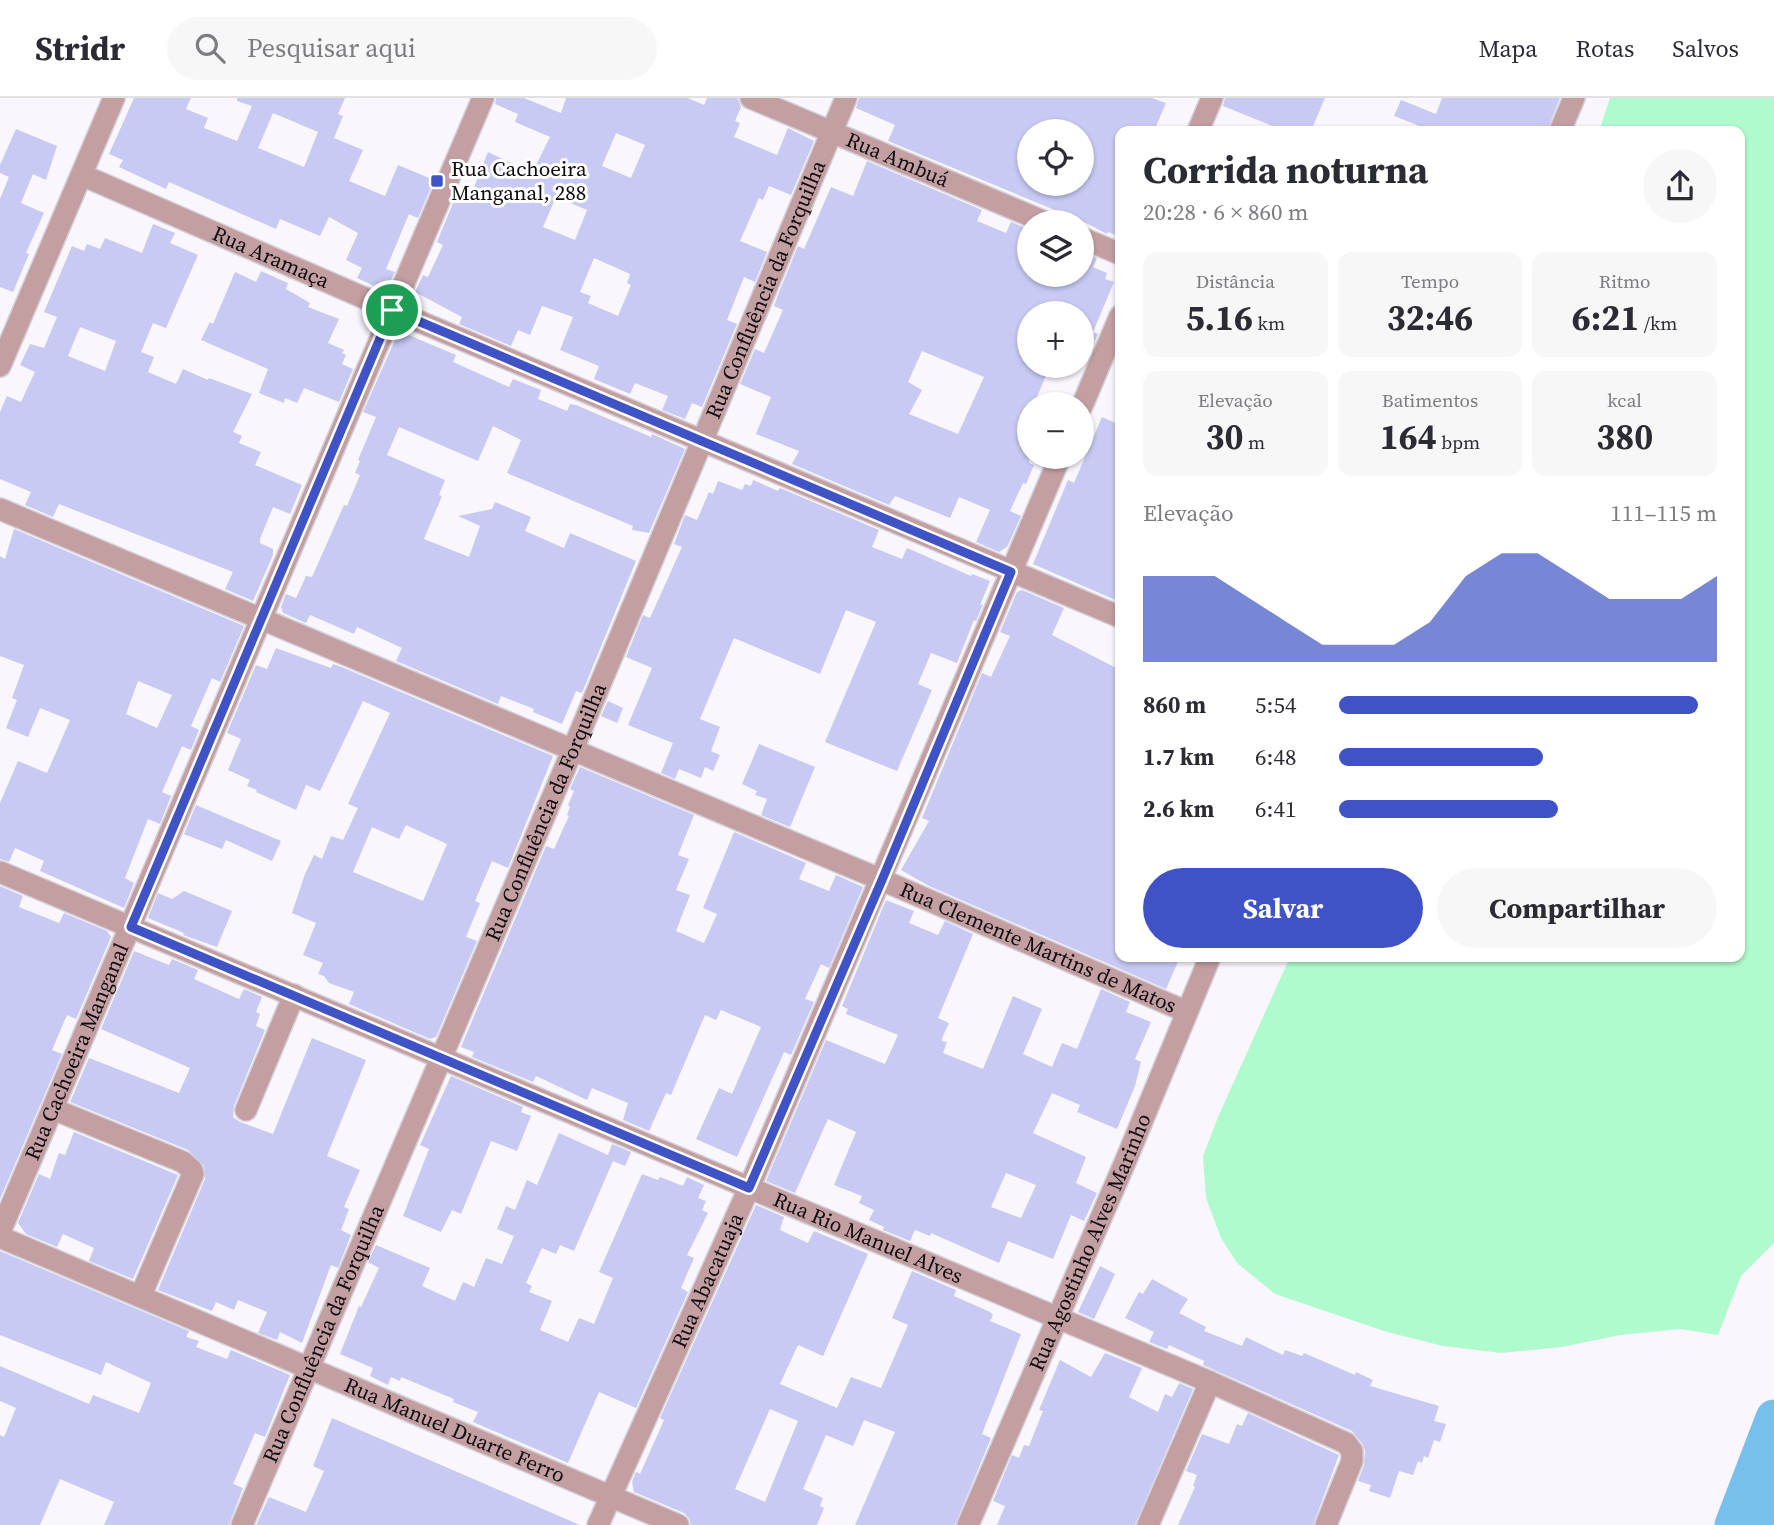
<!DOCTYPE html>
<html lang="pt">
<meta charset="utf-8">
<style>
:root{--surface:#fff;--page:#f7f7f7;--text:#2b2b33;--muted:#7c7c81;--line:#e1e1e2;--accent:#3f53c6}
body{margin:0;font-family:"Source Serif 4",serif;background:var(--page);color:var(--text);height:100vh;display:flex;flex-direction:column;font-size:26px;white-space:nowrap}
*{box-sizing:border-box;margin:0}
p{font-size:23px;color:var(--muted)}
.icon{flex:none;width:38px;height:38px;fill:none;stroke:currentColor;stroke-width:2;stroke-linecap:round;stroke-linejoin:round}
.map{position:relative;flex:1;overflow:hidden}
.details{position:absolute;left:1115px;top:28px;width:630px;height:836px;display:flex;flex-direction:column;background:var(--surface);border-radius:14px;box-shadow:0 2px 5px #0004}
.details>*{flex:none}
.controls{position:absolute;left:1017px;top:21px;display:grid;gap:14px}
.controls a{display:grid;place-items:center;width:77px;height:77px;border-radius:50%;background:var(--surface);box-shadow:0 2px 5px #0004;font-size:35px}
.pin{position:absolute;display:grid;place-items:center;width:60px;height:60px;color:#fff;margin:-30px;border:4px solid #fff;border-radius:50%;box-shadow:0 2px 7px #0007}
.round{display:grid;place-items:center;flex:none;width:74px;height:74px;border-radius:37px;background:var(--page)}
.summary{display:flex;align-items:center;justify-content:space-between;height:119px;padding:0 28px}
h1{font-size:38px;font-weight:700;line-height:52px}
.stats{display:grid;grid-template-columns:repeat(3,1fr);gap:10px;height:119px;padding:7px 28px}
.stats div{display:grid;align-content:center;border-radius:14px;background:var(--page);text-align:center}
.stats b{font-size:35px;font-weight:700}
.stats small{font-size:19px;font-weight:400}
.stats p{font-size:19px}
.chart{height:196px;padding:14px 28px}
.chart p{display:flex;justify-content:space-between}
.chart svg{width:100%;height:126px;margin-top:7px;fill:var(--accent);opacity:.7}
.primary-button{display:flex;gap:14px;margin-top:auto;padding:14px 28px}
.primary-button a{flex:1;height:80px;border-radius:42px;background:var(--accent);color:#fff;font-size:28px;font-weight:700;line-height:80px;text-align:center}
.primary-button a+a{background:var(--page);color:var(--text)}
ul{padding:0 28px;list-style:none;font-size:23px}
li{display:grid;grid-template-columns:112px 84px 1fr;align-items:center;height:52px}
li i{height:18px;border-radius:9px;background:var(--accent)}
header{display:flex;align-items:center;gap:42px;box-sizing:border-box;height:98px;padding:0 35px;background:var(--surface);border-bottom:2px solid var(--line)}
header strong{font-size:33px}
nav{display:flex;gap:38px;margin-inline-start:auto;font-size:24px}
.search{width:490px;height:63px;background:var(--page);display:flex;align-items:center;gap:18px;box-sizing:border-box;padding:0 24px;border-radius:38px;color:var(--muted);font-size:26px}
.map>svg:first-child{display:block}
.green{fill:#b0fbce}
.water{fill:#77c0ed}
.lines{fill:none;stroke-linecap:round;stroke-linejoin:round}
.river{stroke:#77c0ed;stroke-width:37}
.building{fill:#c8caf4;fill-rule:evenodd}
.minor-casing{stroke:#d3d0d7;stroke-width:24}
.minor{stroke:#c49fa2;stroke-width:21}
.route-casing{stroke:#fff;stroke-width:14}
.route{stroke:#3f53c6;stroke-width:9}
.poi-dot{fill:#3f53c6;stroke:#fff;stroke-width:2.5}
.labels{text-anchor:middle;stroke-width:6;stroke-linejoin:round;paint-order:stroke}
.street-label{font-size:21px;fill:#0d0a10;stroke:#fff}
.poi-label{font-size:21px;fill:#0d0a10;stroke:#fff;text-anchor:start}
</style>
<header>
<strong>Stridr</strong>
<div class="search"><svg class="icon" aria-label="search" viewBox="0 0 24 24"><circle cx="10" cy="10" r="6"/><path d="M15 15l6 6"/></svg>Pesquisar aqui</div>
<nav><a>Mapa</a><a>Rotas</a><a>Salvos</a></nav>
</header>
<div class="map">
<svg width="1774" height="1427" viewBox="0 0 1774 1427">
<rect width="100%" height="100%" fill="#f9f6fd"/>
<path class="green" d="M1610 0H1774V1145L1741 1178 1718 1237 1680 1231 1620 1237 1562 1249 1501 1255 1443 1248 1387 1234 1275 1196 1237 1165 1221 1140 1206 1100 1203 1058 1218 1019 1290 859H1740V33H1599Z"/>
<path class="water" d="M1774 1322V1427H1735L1772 1326Z"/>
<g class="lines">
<path class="river" d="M1733 1427 1774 1320"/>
</g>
<g class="building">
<path d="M134 0H191L186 11 208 20 204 30 237 43 252 8 237 3V0H345L338 16 343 18 334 40 363 52 349 83 385 98 398 67 434 82 418 120 409 116 386 171 395 174 390 184 383 192 357 180 362 170 346 162 358 135 329 119 320 138 280 121 276 131 169 84 166 91 119 69 123 62 109 56ZM273 15 318 34 304 69 258 50Z"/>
<path d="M496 0H524L561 15 566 0H688L704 7 707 0H738L741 9 735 23 740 25 734 39 777 57 788 30 814 43 791 97 769 88 763 102 759 100 740 143 767 154 755 184 744 179 727 222 737 226 702 309 692 305 685 321 662 312 668 298 635 285 630 296 594 281 599 268 560 252 573 219 542 208 530 237 518 232 511 248 459 226 462 219 415 194 423 177 428 179 443 147 437 144 458 93 471 97 488 54 532 75 550 39 515 24 518 16 495 6ZM616 35 645 47 631 80 602 68ZM556 99 587 112 575 142 543 129ZM594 160 630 176 627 185 631 187 618 218 588 205 591 198 580 194Z"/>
<path d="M859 0H1152L1166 5 1154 33H1120V139L1108 134 1107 136 1086 125 888 43 895 27 856 10ZM1029 33H1082V86H1029Z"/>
<path d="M1225 0H1325L1311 33H1285L1223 8Z"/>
<path d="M1442 0H1560L1547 33H1429L1430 32 1394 18 1401 2 1436 16Z"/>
<path d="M16 31 57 48 46 82 33 76 21 105 44 115 26 155 29 156 13 194 0 189V101L9 79 0 75V67Z"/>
<path d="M867 63 982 112 977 123 1006 135 1011 124 1029 131V177H1082V154L1097 160 1093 169 1107 175 1105 181 1114 184 1093 234 1098 236 1089 256 1085 254 1082 261V215H1029V268H1050L1034 306H1029V365L1034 367 1026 386 1023 385 1010 413 1021 418 1007 449 999 454 976 444 990 412 959 399 950 420 895 398 889 407 792 366 799 353 756 336 771 299 740 286 755 251 764 255 783 212 774 208 779 194 798 148 804 151 831 89 853 98ZM922 253 984 279 958 336 909 316 922 292 908 284Z"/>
<path d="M153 126 175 135 170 145 198 157 166 230 153 225 141 254 154 259 148 274 176 286 183 271 208 282 209 280 252 296 233 334 242 338 239 345 261 354 255 367 302 387 290 416 273 409 260 441V445L273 451V457L253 503 225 491 233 474 59 406 53 419 25 407 31 394 0 381V314L7 298 21 304 35 274 20 267 30 246 44 250 57 219 44 214 72 148 84 153 87 146 100 151 105 140 142 155ZM80 229 116 243 105 273 68 258Z"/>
<path d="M261 173 288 185 286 191 310 205 308 209 339 221 328 245 344 252 342 255 346 257 342 266 353 271 339 304 304 290 297 305 285 300 284 305 259 295 268 271 201 242 210 224 213 226 235 174 256 184Z"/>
<path d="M399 233 456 257 453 264 509 289 513 281 541 292 538 301 567 313 570 306 576 307 651 339 652 336 685 351 649 435 632 432 633 428 507 375 521 342 493 328 478 363 399 329 387 357 445 382 439 397 442 398 424 441 469 459 480 428 458 418 492 411 495 404 531 419 525 433 564 450 570 435 636 463 582 595 576 593 562 626 533 614 534 611 501 598 498 606 396 563 402 550 357 529 354 536 310 517 306 525 283 515 281 509 286 496 296 500 306 478 312 479 344 407 347 408 360 377 355 375 360 363 358 362 376 319 363 314Z"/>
<path d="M1102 319 1120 327V504L1033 466 1068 382 1074 385Z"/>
<path d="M753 382 778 393 780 390 879 432 872 449 902 461 907 450 971 478 972 476 990 483 980 507 983 506 976 523 974 522 957 565 931 555 918 586 932 592 897 673 825 644 876 524 846 512 820 576 734 540 700 621 720 629 711 653 720 657 713 673 705 669 701 680 679 671 675 681 661 675 673 645 628 627 652 570 626 559 643 517 650 520 682 449 674 446 685 417 697 422 709 394 713 396 718 383 742 392 745 386 751 388Z"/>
<path d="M14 431 244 528 220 584 212 580 191 628 199 632 191 652 182 648 162 694 171 698 160 726 148 721 125 780 134 785 124 810 40 773 44 763 15 750 9 764 0 761V705L18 663 47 675 70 622 40 610 28 639 6 630 17 602 12 600 24 567 0 558V458L5 461ZM138 583 172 597 157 630 126 616Z"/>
<path d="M1022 492 1064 510 1052 537 1120 572V859H1180L1166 891 929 788 901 772 929 723 922 720 982 575 991 579 1010 538 1000 534 1017 494Z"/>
<path d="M276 550 331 570 333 566 344 570 553 658 508 770 492 763 475 803 480 805 466 839 477 843 436 939 430 941 349 906 354 894 329 885 324 878 318 876 323 865 303 857 316 825 292 815 305 776 314 757 322 761 331 738 343 742 358 710 348 706 390 615 363 603 320 693 306 687 296 712 256 694 257 692 247 688 250 682 228 672 241 641 227 635 256 567 267 571ZM406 727 447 746 423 803 353 774 372 729 399 741Z"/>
<path d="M608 603 623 610 617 625 601 618Z"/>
<path d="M759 646 815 669 790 729 761 717 767 701 755 697 757 693 742 686Z"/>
<path d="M580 669 694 717 678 757 689 761 676 792 690 797 676 833 704 845 717 816 703 810 734 734 806 765 799 781 829 793 836 777 863 789 829 870 821 866 805 901 814 904 791 957 784 954 737 1059 696 1041 719 990 732 996 761 929 721 912 716 922 705 917 671 997 666 995 649 1033 623 1022 628 1005 592 990 587 1002 536 978 533 984 472 959 474 954 461 949 546 748 554 751 569 718 567 717 570 709 568 707 574 693 570 691Z"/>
<path d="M196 707 281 743 272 763 226 742 222 751 184 736Z"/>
<path d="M0 788 23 798 19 809 59 825 64 815 107 833 111 839 76 921 67 917 52 952 62 956 0 1101Z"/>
<path d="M184 793 232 813 217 849 183 837 184 835 148 820 158 795 172 801Z"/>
<path d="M886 802 914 813 909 825 938 837 945 823 973 836 938 920 949 925 942 940V943L947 944 943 955 983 971 1013 898 1042 911 1023 956 1052 969 1062 945 1077 951 1101 891 1130 904 1126 914 1151 924 1135 961 1141 964 1135 988 1117 1031 1077 1014 1080 1007 1052 995 1033 1035 1086 1059 1076 1085 1097 1095 1084 1123 1071 1117 1053 1161 1008 1143 999 1165 931 1135 930 1138 915 1132 910 1143 883 1132 884 1129 869 1122 874 1112 859 1105 862 1098 834 1087 856 1034 828 1021 795 1095 766 1083 826 942 885 966 898 937 846 916 848 911 842 908ZM1006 1075 1036 1087 1021 1120 991 1109Z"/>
<path d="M134 853 169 867 172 861 198 872 194 881 239 901 244 891 262 899 256 914 260 916 256 928 265 932 234 1008 233 1019 240 1024 273 1036 312 940 366 962 327 1058 360 1072 344 1109 349 1111 341 1132 351 1137 338 1170 331 1167 302 1245 280 1234 277 1242 258 1235 267 1214 238 1202 234 1212 216 1204 212 1213 158 1192 205 1081 204 1068 188 1052 70 1004 89 960 179 995 190 970 101 931Z"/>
<path d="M451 978 523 1009 521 1014 531 1018 517 1053 491 1043 461 1116 452 1112 441 1134 403 1118 429 1051 420 1047Z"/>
<path d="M74 1034 178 1077 133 1181 89 1163 94 1150 63 1136 57 1149 26 1136 18 1125 39 1076 50 1081 59 1055 65 1057Z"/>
<path d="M559 1035 608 1057 612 1046 631 1054 625 1068 613 1063 574 1153 560 1147 556 1156 542 1150 526 1185 532 1188 529 1194 552 1203 540 1232 568 1244 579 1220 594 1226 613 1180 599 1174 642 1076 658 1082 660 1079 683 1088 687 1079 704 1087 698 1100 706 1103 702 1112 708 1115 687 1157 694 1160 681 1190 688 1194 636 1310 599 1294 568 1365 473 1324 478 1314 453 1304 454 1301 401 1279 400 1283 391 1279 388 1287 370 1278 373 1270 340 1256 359 1208 361 1209 379 1170 368 1164 376 1147 430 1170 422 1188 455 1203 463 1184 474 1189 486 1160 502 1166 514 1138 497 1131 506 1108 515 1112 527 1082 537 1087Z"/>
<path d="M756 1107 784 1119 780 1132 808 1145 814 1133 868 1156 823 1258 798 1247 780 1286 837 1310 851 1279 881 1290 908 1227 892 1220 912 1173 956 1192 954 1198 990 1214 993 1217 990 1223 1021 1236 982 1336 991 1340 955 1427H855L895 1334 864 1322 853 1348 826 1337 803 1391 823 1400 820 1408 824 1410 817 1427H691L689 1420 684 1415 634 1394 632 1384 636 1374 640 1376 664 1322 660 1320ZM770 1311 798 1323 765 1404 735 1391Z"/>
<path d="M0 1153 189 1233 186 1239 199 1243 196 1249 227 1261 231 1252 290 1277 265 1339 255 1335 233 1386 243 1390 229 1427H104L114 1404 60 1381 40 1427H0V1337L4 1339 16 1310 0 1303V1268L89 1306 93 1297 139 1315 151 1285 106 1264 101 1277 0 1237Z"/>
<path d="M1100 1168 1115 1176 1094 1221 1078 1214Z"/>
<path d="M1152 1181 1188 1201 1179 1215 1206 1229 1204 1233 1242 1248 1246 1239 1283 1257 1285 1252 1302 1258 1304 1255 1355 1277 1356 1274 1373 1282 1370 1288 1439 1308 1434 1323 1446 1326 1440 1344 1434 1342 1428 1360 1424 1358 1422 1365 1418 1363 1413 1377 1399 1373 1390 1400 1369 1393 1371 1387 1358 1383 1364 1367 1365 1353 1362 1345 1352 1333 1203 1267 1204 1263 1169 1247 1167 1251 1149 1244 1154 1234 1125 1220 1139 1194 1143 1196Z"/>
<path d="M1105 1255 1142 1270 1129 1299 1158 1314 1165 1296 1172 1299 1179 1285 1193 1291 1135 1427H997L1005 1408 993 1403 1012 1357 1019 1360 1024 1347 1029 1348 1043 1313 1039 1312 1060 1262 1091 1279Z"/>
<path d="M1248 1315 1339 1357 1313 1427H1178L1195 1389 1193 1388 1197 1377 1186 1373 1202 1336 1229 1346 1237 1326 1242 1328Z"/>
<path d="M332 1320 580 1427H256L269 1399 306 1414 324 1373 313 1368Z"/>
</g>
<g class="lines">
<g class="minor-casing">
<g id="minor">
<path id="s1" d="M751 0 1045 124"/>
<path d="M1198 33 1212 0"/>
<path d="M1560 33 1574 0"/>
<path id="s2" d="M82 77 392 212 1120 519"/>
<path d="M1082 140 1120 156"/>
<path d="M0 268 114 0"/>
<path d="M1082 308 1120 218"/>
<path id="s3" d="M0 411 882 782 1187 914"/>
<path id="s4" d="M0 774 1210 1284 1346 1345 1352 1353V1363L1326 1427"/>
<path d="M53 1011 183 1064 192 1072 193 1076 141 1197"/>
<path d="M246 1012 294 897"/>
<path id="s5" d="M0 1134 483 0"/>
<path id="s6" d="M0 1139 678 1427"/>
<path id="s7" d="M242 1427 573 651 846 0"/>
<path id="s8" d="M598 1427 749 1090 1060 359"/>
<path id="s9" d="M968 1427 1126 1062 1210 859"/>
<path d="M1148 1427 1210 1284"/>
</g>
</g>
<use href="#minor" class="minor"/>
</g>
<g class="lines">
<g class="route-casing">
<path id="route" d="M392 212 1011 474 882 782 749 1090 131 829Z"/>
</g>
<use href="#route" class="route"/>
</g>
<rect class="poi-dot" x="430" y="76" width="14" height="14" rx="3.5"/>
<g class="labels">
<g class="street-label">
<text dy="7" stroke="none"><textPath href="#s1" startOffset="159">Rua Ambuá</textPath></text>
<text dy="7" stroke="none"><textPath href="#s2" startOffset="206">Rua Aramaça</textPath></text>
<text dy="7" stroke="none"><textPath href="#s7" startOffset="1342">Rua Confluência da Forquilha</textPath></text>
<text dy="7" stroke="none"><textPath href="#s7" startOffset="775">Rua Confluência da Forquilha</textPath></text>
<text dy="7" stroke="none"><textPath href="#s3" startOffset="1127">Rua Clemente Martins de Matos</textPath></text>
<text dy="7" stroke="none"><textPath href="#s5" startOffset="196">Rua Cachoeira Manganal</textPath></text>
<text dy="7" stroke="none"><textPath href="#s4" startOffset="942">Rua Rio Manuel Alves</textPath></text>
<text dy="7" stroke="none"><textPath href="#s9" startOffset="308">Rua Agostinho Alves Marinho</textPath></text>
<text dy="7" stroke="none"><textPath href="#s8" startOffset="268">Rua Abacatuaja</textPath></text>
<text dy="7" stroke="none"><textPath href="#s7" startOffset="208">Rua Confluência da Forquilha</textPath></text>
<text dy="7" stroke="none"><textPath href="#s6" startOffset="494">Rua Manuel Duarte Ferro</textPath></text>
</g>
<g class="poi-label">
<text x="451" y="78">Rua Cachoeira<tspan x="451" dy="24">Manganal, 288</tspan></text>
</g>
</g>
</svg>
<div class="controls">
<a><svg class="icon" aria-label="locate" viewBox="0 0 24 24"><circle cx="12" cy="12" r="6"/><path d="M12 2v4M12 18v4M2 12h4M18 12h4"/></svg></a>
<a><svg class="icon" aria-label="layers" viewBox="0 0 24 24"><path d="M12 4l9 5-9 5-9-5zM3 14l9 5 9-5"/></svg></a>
<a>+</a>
<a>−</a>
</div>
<div class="pin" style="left:392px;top:212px;background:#1e9e55"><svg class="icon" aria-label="arrive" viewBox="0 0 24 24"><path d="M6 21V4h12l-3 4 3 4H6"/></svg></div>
<section class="details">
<div class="summary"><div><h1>Corrida noturna</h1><p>20:28 · 6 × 860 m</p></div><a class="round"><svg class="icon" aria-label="share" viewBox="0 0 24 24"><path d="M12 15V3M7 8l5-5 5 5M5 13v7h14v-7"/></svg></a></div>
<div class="stats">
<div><p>Distância</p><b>5.16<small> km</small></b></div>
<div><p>Tempo</p><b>32:46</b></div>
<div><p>Ritmo</p><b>6:21<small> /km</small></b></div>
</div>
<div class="stats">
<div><p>Elevação</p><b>30<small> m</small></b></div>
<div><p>Batimentos</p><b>164<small> bpm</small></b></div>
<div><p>kcal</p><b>380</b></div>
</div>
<div class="chart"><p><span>Elevação</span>111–115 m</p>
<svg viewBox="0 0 160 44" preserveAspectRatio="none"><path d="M0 44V14L10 14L20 14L30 22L40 30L50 38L60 38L70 38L80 30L90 14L100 6L110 6L120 14L130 22L140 22L150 22L160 14V44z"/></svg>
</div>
<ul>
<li><b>860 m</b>5:54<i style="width:95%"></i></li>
<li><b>1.7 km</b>6:48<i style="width:54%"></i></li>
<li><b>2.6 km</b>6:41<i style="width:58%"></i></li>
</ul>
<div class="primary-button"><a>Salvar</a><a>Compartilhar</a></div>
</section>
</div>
